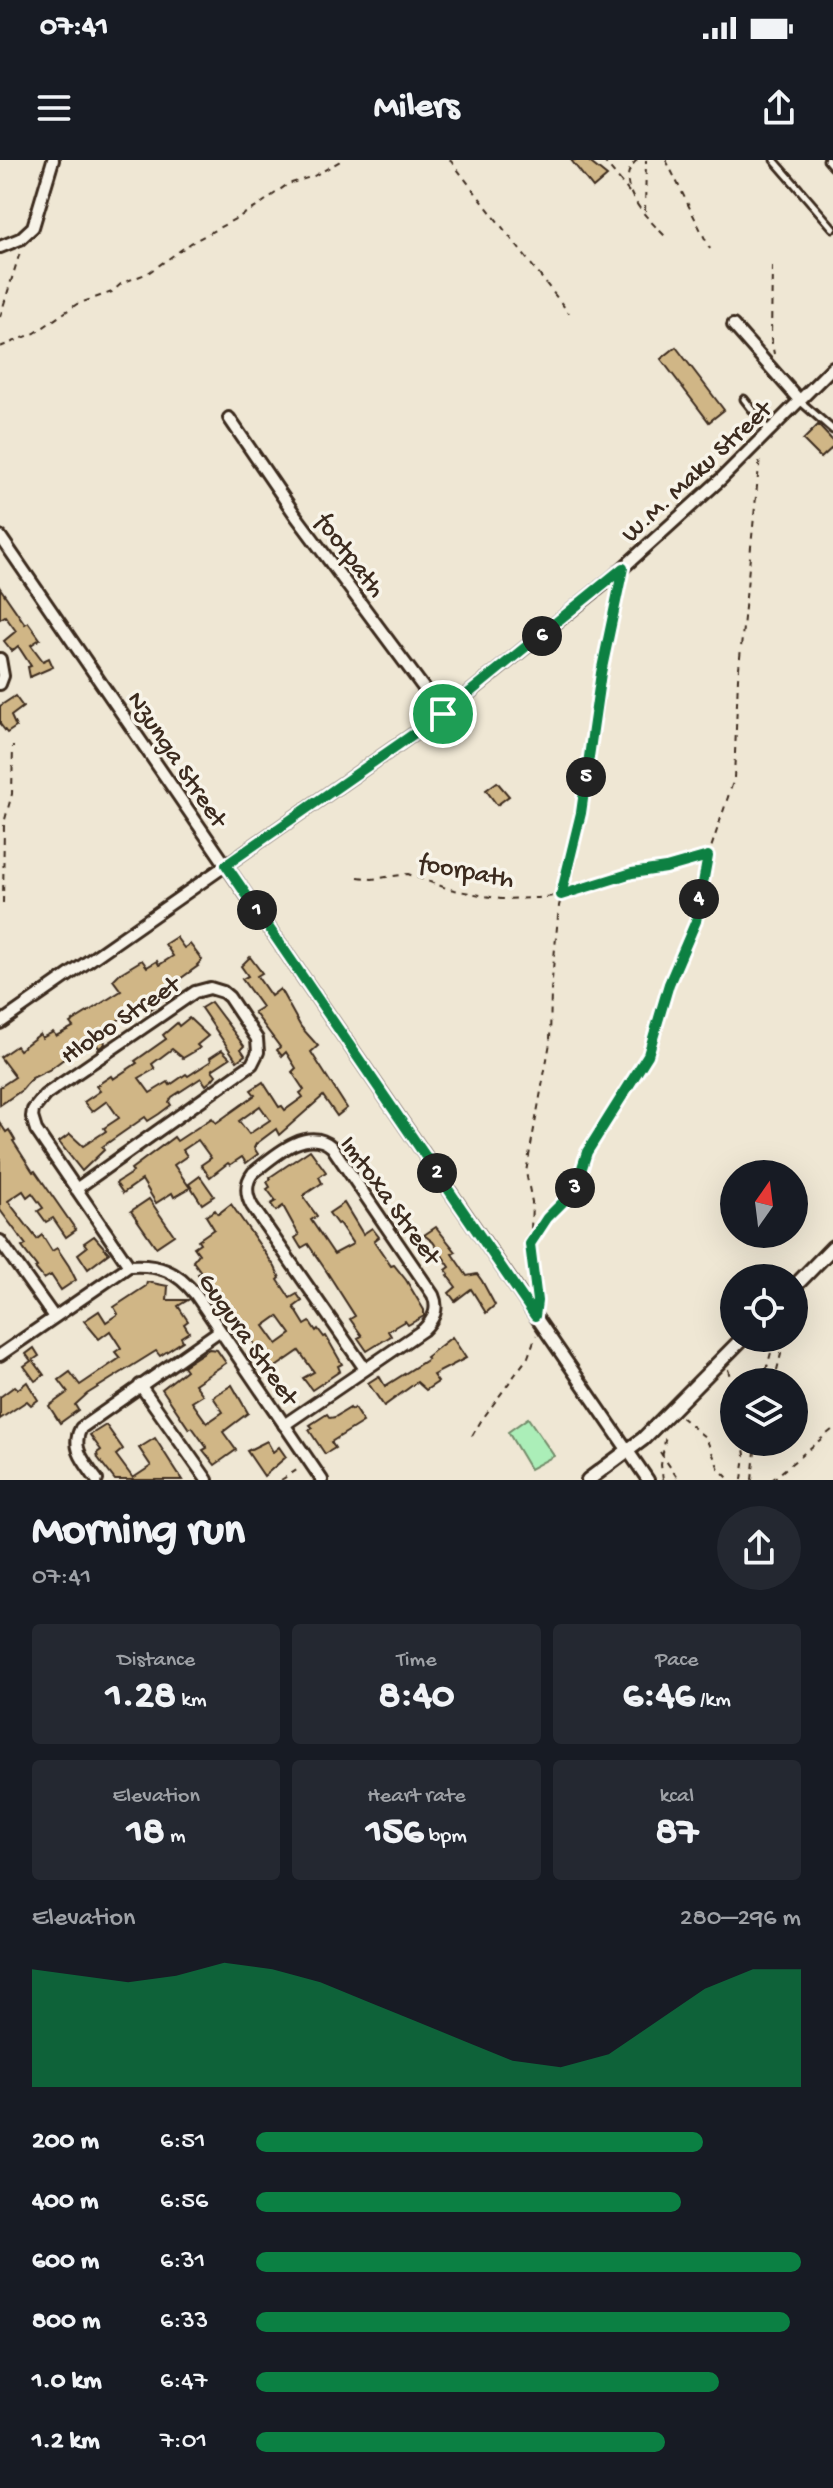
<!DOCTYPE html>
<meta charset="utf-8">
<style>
:root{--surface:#171b24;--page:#242831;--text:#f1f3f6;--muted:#9ea1a6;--accent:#0b8043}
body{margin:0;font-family:"Gochi Hand",sans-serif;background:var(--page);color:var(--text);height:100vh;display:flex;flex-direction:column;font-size:30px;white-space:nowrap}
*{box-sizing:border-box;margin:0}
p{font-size:26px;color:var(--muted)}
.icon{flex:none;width:44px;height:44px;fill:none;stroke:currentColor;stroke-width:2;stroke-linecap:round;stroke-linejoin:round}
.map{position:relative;height:1320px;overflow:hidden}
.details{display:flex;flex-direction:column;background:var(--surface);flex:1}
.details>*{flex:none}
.needle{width:52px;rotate:14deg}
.buttons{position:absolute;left:720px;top:1000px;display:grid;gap:16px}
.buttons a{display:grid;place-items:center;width:88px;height:88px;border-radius:50%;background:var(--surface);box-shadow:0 8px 32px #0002;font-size:40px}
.pin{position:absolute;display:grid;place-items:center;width:68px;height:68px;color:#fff;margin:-34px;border:4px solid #fff;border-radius:50%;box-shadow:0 2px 8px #0007}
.km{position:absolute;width:40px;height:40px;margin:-20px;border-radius:50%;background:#222;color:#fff;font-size:22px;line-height:40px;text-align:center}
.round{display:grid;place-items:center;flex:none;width:84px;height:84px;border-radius:42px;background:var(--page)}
.head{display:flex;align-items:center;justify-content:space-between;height:136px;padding:0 32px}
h1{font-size:44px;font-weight:700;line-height:60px}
.figures{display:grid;grid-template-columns:repeat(3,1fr);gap:12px;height:136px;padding:8px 32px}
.figures div{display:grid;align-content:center;border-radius:8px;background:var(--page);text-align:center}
.figures b{font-size:40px;font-weight:700}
.figures small{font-size:22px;font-weight:400}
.figures p{font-size:22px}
.chart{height:224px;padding:16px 32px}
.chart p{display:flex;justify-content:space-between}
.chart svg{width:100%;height:144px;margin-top:8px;fill:var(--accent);opacity:.7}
ul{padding:0 32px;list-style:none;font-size:26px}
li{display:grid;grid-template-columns:128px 96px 1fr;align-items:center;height:60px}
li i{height:20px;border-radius:10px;background:var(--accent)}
.status{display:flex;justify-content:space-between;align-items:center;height:56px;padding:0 40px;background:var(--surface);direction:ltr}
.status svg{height:22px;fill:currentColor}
header{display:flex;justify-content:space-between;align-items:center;height:104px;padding:0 32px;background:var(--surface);font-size:36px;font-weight:700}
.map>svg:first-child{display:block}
.green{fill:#abeeb8;stroke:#738c6b;stroke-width:2}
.building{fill:#d0b686;stroke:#3b2a1e;stroke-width:2;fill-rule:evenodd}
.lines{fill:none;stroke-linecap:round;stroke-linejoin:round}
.service-casing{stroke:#3b2a1e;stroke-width:11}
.minor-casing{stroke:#3b2a1e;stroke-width:16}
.tertiary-casing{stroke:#3b2a1e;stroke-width:18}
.path{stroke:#3b2a1e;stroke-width:2;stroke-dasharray:6 6;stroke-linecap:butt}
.service{stroke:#f7f3e8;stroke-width:5}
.minor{stroke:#f7f3e8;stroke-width:10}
.tertiary{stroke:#f7f3e8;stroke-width:12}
.route-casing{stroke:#fff;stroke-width:16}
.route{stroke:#0b8043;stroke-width:10}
.labels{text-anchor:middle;stroke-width:7;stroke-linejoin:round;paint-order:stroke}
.street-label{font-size:26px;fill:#3b2a1e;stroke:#f7f3e8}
</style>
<div class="status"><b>07:41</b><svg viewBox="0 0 49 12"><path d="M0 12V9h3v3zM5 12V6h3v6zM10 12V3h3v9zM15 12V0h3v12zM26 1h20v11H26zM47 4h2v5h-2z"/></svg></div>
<header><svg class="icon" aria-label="menu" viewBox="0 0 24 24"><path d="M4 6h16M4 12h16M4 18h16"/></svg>Milers<svg class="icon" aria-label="share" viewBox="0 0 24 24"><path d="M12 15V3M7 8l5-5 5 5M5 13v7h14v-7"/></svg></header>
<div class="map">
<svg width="833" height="1320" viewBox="0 0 833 1320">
<rect width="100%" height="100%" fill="#efe7d4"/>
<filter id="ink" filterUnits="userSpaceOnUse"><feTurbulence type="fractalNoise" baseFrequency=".0125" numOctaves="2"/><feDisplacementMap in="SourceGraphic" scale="16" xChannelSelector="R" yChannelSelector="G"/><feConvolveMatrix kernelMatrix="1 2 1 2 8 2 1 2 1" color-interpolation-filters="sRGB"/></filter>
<g filter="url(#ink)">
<path class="green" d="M528 1258 554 1296 530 1309 508 1272Z"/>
<g class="building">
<path d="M571 0H587L607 16 593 28Z"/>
<path d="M676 187 724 250 709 262 661 199Z"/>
<path d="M818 265 833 281V287L821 298 803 280Z"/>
<path d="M0 428 25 464 28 462 40 479 31 485 43 501 49 498 53 507 30 517 28 507 31 506 18 486 12 491 4 481 16 471 5 456 0 459Z"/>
<path d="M15 536 23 547 11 556 16 567 7 573 0 564V546Z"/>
<path d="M497 622 509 636 497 645 486 630Z"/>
<path d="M176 777 184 788 190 784 202 800 197 805 198 806 159 834 162 840 146 853 141 847 115 862 103 874 105 884 99 888 95 882 82 890 80 887 49 910 32 918 22 930 0 945V927L15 917 0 897 16 886 19 890 40 874 42 878 53 872 56 876 73 867 70 863 121 831 113 820 119 814 142 800 147 807 157 801 159 805 173 796 165 784Z"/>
<path d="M250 797 262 813 257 816 271 836 280 829 301 867 318 886 311 892 347 948 337 956 323 936 279 975 276 969 256 984 254 988 258 994 246 1003 242 997 230 1005 228 1003 210 1017 201 1005 211 998 198 980 183 990 187 996 174 1005 190 1028 174 1037 172 1033 156 1043 142 1020 123 1033 116 1023 133 1012 131 1009 174 977 177 981 212 958 216 963 255 935 251 930 263 922 279 947 282 946 285 950 303 937 300 933 304 930 292 912 296 908 286 892 282 896 277 890 280 887 254 852 262 847 242 819 248 816 241 806ZM260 946 270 960 249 974 239 961Z"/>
<path d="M211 842 244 886 241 889 245 895 237 901 201 848Z"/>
<path d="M189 858 208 876 197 885 200 888 183 898 172 889 152 904 155 909 139 918 150 933 168 922 170 925 186 914 188 916 211 901 210 898 222 890 230 898 212 910 216 915 212 920 206 925 201 918 172 937 169 942 171 945 159 954 148 961 145 957 102 987 104 990 82 1011 59 982 70 974 83 986 106 971 104 968 119 958 107 941 92 952 84 942 100 931 96 926 111 916 113 919 137 903 135 901 166 879 163 875 177 863 179 866Z"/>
<path d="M0 963 6 972 9 970 15 980 13 981 33 1012 35 1011 76 1070 66 1077 53 1058 46 1062 38 1051 43 1048 32 1033 27 1037 23 1031 8 1041 37 1079 42 1075 52 1091 57 1088 69 1106 76 1120 61 1130 51 1115 44 1119 35 1108 37 1107 22 1087 26 1085 0 1050Z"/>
<path d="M310 990 326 1012 319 1017 322 1023 304 1035V1038L317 1056 311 1060 334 1094 353 1084 339 1063 337 1064 329 1053 344 1043 363 1074 372 1068 379 1077 374 1081 391 1106 394 1105 406 1120 424 1150V1156L408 1165 405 1161 388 1171 391 1176 367 1191 358 1178 362 1176 350 1159 355 1156 325 1109 308 1084 301 1088 295 1078 299 1075 283 1046 276 1051 271 1044 276 1041 267 1029 270 1027 267 1022 271 1019 270 1017Z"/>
<path d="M200 1016 214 1036 202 1044 189 1024Z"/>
<path d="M149 1039 174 1075 156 1087 131 1051Z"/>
<path d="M231 1044 275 1107 280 1118 278 1120 290 1138 297 1134 302 1141 294 1147 305 1165 310 1162 316 1171 318 1169 324 1177 326 1176 342 1204 338 1206 340 1211 312 1230 303 1218 314 1212 299 1191 270 1211 261 1199 264 1198 237 1158 235 1159 228 1148 223 1152 198 1114 201 1112 193 1101 199 1094 194 1087 200 1083 198 1080 214 1069 206 1056 215 1050 218 1054ZM278 1156 291 1174 277 1184 264 1166Z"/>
<path d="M436 1067 456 1092 452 1094 467 1116 477 1114 482 1121 495 1145 486 1153 471 1129 455 1141 449 1133 456 1127 447 1115 449 1114 446 1110 450 1107 433 1082 424 1075Z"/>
<path d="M94 1076 109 1093 88 1109 78 1094 87 1087 84 1083Z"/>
<path d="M147 1122 168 1126 167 1140H188L178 1146 188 1161 184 1164 189 1172 181 1177 183 1181 160 1196 156 1191 87 1234 75 1245 78 1250 60 1263 49 1246 68 1232 59 1220 70 1212 80 1225 120 1198 115 1192 121 1188 110 1171 99 1179 84 1161 99 1151 106 1162 118 1154 114 1147 146 1126Z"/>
<path d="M452 1177 466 1198 433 1215 438 1222 426 1230 417 1222 384 1246 368 1223 379 1216 385 1226 428 1199 426 1197Z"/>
<path d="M34 1188 39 1196 33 1200 44 1215 35 1221 24 1206 31 1201 26 1194Z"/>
<path d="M209 1189 217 1190 226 1203 195 1224 203 1235 192 1242 207 1263 223 1252 213 1237 232 1225 248 1253 223 1272 236 1290 215 1305 203 1290 207 1288 192 1267 189 1269 162 1229 186 1210 183 1206Z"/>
<path d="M27 1222 38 1240 31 1245 27 1241 0 1259V1237L15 1226 18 1229Z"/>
<path d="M350 1248 351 1250 354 1248 363 1262 331 1282 335 1288 325 1294 309 1270 313 1268 310 1265 327 1254 330 1258 335 1257Z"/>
<path d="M106 1265 123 1289 116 1295 133 1318 151 1306 139 1288 155 1278 182 1320H115L98 1298 97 1293 101 1290 90 1275Z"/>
<path d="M267 1281 273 1292 279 1287 286 1297 264 1316 247 1291Z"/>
</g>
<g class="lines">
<g class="service-casing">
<g id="service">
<path d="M774 0 833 68"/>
<path d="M827 0 833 7"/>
<path d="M744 239 769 271"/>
<path d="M801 242 833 270"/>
</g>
</g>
<g class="minor-casing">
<g id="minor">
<path d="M0 87 20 79 33 67 53 0"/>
<path d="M733 165 800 241"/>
<path d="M229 258 296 356 443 554"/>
<path d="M0 376 648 1320"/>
<path d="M0 499 3 516 0 524"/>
<path d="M0 863 448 550 614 416 721 319 833 207"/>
<path d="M76 1029 252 904 258 892 257 879 229 837 223 832 210 828 195 832 45 935 33 950 32 957 36 970 129 1106"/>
<path d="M0 1081 54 1157"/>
<path d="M0 1195 129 1106C159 1104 177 1111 196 1135L322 1320"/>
<path d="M140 1225 207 1320"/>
<path d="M284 1265 423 1170C434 1159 439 1149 433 1135L332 987C307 965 274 996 253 1013 245 1023 246 1035 252 1046L365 1209"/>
<path d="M97 1320C85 1303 70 1288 81 1268L219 1171"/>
</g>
</g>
<g class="tertiary-casing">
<g id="tertiary">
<path d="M794 1127 833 1087"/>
<path d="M588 1320 643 1279 743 1178"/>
</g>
</g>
<g class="path">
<path d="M450 0 569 153"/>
<path d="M603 0 629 32"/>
<path d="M637 0C610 24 649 60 667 78"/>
<path d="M666 0 710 89"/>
<path d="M645 51 646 0"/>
<path d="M772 106 771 178 774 194"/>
<path d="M0 157 21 89"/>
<path d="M0 187 35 173 77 144 112 132 122 123 148 113 191 83 255 48 288 24 314 16 342 0"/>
<path d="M358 717 372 719 408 714 449 729 501 739 538 738 561 735 632 713 666 708 707 697"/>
<path d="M3 743 4 663 12 634 13 586"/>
<path d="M530 1084 547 1058 575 1030 587 992 648 895 669 824 696 761 710 691 734 619 738 518 760 296"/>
<path d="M537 1140 530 1101 532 1042 526 1012 550 883 551 830 559 746 581 653 601 513 618 428"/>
<path d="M728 1209 734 1235"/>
<path d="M763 1222 775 1178"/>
<path d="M774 1222 785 1178"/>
<path d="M681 1257 706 1278 719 1309 730 1320"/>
<path d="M472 1276 481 1261 528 1197 536 1175"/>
<path d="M660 1292 679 1320"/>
<path d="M281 1320 300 1308"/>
<path d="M663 1320 661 1305 666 1274"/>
<path d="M742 1320 745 1295 743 1282"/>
<path d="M752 1320 756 1282"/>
<path d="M772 1320 833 1269"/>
</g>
<use href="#service" class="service"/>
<use href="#minor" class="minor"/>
<use href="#tertiary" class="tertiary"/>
</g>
</g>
<g class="lines" filter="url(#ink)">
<g class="route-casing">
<path id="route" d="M623 408 601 513 581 653 561 735 632 713 666 708 708 696 696 761 669 824 648 895 587 992 575 1030 547 1058 530 1084 537 1141 535 1156 226 705 448 550Z"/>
</g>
<use href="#route" class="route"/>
</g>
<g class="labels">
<g class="street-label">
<text transform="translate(695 310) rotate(-43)" y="9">W.M. Maku Street</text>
<text transform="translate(352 394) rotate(53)" y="9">footpath</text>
<text transform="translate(179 598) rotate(56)" y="9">Nzunga Street</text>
<text transform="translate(467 709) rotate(11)" y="9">foorpath</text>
<text transform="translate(119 858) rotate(-34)" y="9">Hlobo Street</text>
<text transform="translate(392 1039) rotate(54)" y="9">Imtoxa Street</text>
<text transform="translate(250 1178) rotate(55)" y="9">Gugura Street</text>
</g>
</g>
</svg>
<div class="buttons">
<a><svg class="needle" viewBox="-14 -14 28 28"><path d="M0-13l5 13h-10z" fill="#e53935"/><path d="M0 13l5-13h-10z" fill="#9ea1a6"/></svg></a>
<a><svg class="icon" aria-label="locate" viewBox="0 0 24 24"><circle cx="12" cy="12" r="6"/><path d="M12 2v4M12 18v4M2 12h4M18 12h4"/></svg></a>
<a><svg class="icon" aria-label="layers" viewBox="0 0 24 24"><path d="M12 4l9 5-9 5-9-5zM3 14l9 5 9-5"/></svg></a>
</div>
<div class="pin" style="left:443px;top:554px;background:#1e9e55"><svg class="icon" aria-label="arrive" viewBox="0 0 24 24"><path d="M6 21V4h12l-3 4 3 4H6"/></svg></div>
<b class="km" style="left:257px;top:750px">1</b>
<b class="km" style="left:437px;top:1013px">2</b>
<b class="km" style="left:575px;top:1028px">3</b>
<b class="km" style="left:699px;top:739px">4</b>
<b class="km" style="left:586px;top:617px">5</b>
<b class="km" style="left:542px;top:476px">6</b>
</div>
<section class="details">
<div class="head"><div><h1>Morning run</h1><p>07:41</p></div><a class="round"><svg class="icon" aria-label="share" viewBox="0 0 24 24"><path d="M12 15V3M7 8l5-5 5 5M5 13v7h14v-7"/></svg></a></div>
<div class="figures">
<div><p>Distance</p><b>1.28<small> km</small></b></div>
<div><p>Time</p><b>8:40</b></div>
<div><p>Pace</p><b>6:46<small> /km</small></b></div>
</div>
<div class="figures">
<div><p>Elevation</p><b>18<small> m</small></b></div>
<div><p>Heart rate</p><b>156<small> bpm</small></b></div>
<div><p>kcal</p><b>87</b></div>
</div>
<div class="chart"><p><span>Elevation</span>280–296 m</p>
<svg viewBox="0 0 160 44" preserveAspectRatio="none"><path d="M0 44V8L10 10L20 12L30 10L40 6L50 8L60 12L70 18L80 24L90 30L100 36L110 38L120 34L130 24L140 14L150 8L160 8V44z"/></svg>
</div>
<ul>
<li><b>200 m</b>6:51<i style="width:82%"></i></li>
<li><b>400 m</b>6:56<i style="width:78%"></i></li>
<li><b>600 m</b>6:31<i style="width:100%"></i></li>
<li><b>800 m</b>6:33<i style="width:98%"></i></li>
<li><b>1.0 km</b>6:47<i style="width:85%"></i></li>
<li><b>1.2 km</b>7:01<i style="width:75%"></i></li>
</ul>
</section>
